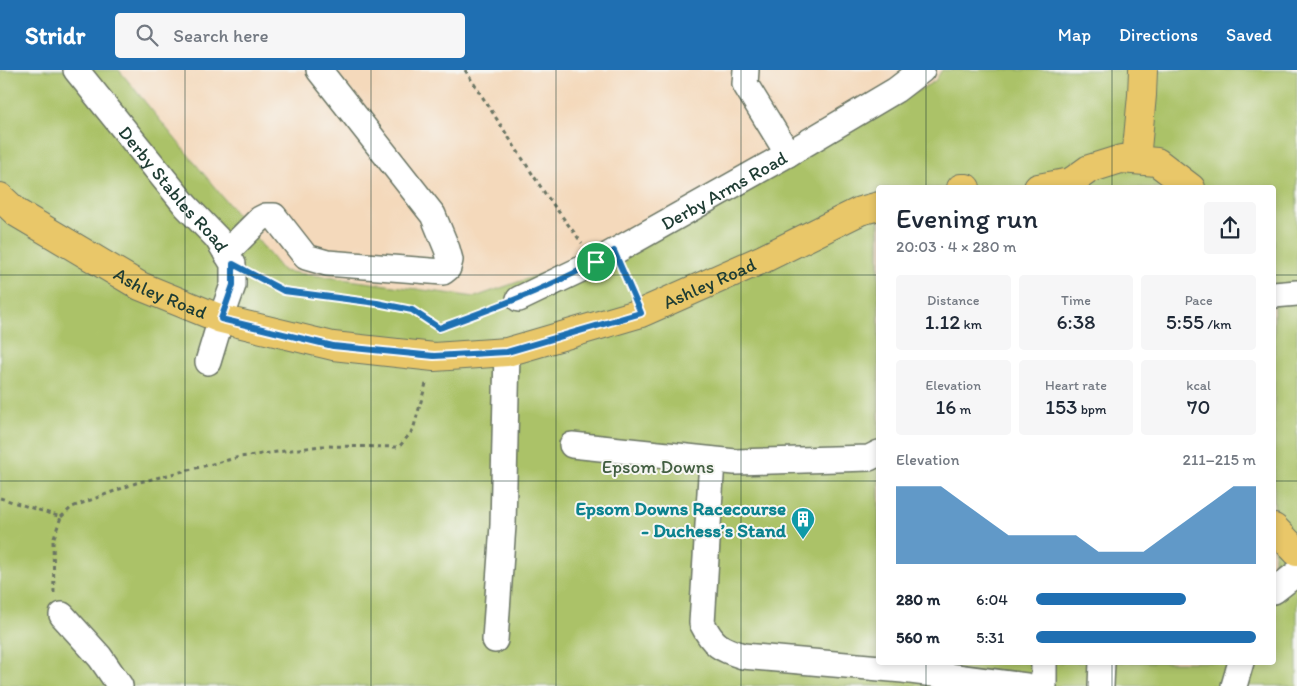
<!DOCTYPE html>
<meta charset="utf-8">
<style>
:root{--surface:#fff;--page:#f6f6f7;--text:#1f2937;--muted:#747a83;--accent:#1f6fb2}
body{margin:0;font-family:Itim,sans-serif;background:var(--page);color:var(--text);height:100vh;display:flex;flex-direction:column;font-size:19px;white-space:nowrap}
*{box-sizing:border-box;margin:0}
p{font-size:16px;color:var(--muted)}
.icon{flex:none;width:28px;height:28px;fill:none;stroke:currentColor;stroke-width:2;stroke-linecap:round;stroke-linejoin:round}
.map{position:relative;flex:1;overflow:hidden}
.sheet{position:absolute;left:876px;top:115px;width:400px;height:480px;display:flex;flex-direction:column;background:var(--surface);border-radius:5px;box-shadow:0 2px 8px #0003}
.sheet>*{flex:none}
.pin{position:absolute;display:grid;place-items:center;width:42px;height:42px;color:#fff;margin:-21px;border:2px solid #fff;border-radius:50%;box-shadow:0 1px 5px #0007}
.round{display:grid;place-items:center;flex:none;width:52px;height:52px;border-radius:5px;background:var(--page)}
.headline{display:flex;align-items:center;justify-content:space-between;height:85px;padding:0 20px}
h1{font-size:28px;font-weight:600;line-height:38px}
.stats{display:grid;grid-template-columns:repeat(3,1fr);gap:8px;height:85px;padding:5px 20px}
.stats div{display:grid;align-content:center;border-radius:5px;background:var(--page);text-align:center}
.stats b{font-size:21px;font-weight:600}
.stats small{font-size:14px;font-weight:400}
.stats p{font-size:14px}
.chart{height:140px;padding:10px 20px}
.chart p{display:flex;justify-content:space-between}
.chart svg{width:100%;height:90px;margin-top:5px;fill:var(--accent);opacity:.7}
ul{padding:0 20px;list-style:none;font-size:16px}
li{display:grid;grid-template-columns:80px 60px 1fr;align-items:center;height:38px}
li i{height:12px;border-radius:6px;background:var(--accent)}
header{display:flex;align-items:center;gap:30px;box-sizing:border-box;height:70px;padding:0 25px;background:var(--accent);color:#fff}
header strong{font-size:24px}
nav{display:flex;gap:28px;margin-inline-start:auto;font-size:18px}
.search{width:350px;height:45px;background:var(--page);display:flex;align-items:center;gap:12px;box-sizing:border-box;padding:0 18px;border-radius:5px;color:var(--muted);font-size:19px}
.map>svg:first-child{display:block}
.green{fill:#abc267;stroke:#65804e;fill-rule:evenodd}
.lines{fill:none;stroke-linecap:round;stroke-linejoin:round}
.minor-casing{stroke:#6a7463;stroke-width:28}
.major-casing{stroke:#6a7463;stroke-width:30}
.path{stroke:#6a7463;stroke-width:3;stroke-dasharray:4 4;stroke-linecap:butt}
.minor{stroke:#fff;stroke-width:25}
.major{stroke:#e9c769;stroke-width:28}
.route-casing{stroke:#fff;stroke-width:10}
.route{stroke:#1f6fb2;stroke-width:6}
.grid{fill:none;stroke:#1f3d34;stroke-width:1;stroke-opacity:0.55}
.labels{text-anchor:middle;stroke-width:4;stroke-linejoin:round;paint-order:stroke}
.street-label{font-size:19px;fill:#1f3d34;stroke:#f6f6f2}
.park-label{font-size:19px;fill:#425e41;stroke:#f6f6f2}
.culture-label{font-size:19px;font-weight:bold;fill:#0d838f;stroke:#f6f6f2;text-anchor:end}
</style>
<header>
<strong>Stridr</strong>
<div class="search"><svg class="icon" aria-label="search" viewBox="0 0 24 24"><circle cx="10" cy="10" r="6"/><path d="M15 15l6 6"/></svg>Search here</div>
<nav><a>Map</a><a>Directions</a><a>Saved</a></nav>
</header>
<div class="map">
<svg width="1297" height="616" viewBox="0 0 1297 616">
<rect width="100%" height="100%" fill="#f6f6f2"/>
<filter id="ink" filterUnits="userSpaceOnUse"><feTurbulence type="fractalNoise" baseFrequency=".02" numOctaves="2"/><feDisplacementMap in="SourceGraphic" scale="10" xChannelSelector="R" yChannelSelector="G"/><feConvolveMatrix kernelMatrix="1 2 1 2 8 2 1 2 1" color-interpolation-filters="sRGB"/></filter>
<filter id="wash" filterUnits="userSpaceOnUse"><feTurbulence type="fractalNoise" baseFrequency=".0096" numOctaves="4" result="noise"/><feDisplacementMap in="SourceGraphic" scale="20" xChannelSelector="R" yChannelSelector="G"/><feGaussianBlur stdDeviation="1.12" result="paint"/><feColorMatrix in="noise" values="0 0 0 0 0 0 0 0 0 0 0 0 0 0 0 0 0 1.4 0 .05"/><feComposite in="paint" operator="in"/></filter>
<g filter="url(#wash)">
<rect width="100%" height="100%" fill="#f4d9bb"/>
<path class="green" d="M0 0H119L283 201 475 227 685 154 935 11 942 0H1297V616H0ZM879 118H1274V592H879Z"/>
</g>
<g filter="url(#ink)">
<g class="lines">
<g class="minor-casing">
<g id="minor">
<path id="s1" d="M76 0 186 136 217 168 233 194V215L221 249 208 292"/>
<path d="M746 0 745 14 788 84"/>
<path d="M226 183 260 149 266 146H274L306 187 327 193 443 202 448 198 450 190 447 179 433 145 319 0"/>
<path d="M1274 225 1297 223"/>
<path id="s2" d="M519 229 596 192 788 84 896 20 922 0"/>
<path d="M572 375 735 392 869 388 879 383"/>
<path d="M712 390 702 553C713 575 720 579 743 586L903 600 1026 616"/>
<path d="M1274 521 1297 503"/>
<path d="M62 545 100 587 120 616"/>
<path d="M495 570 503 455 507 282"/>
<path d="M1044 616V592"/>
<path d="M1101 616 1102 592"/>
<path d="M1234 616 1241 592"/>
</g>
</g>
<g class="major-casing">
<g id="major">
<path d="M1136 90 1142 25 1143 0"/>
<path d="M961 118H966"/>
<path d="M1038 118 1071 112"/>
<path d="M1069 118 1071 112 1089 99 1121 89 1157 92 1191 118"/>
<path id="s3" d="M0 127 17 143 140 216 221 249 333 276 434 287 507 282 641 243 763 189 860 141 879 136"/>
<path d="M1274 458 1297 482"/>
</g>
</g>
<g class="path">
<path d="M465 0 546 125 582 173"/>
<path d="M623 203 631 220"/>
<path d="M256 206 284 221 413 240 439 258"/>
<path d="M438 263 439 258 497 237"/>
<path d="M0 428 61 447 72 437 136 413 240 387 321 376 399 377 413 360 427 310"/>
<path d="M54 523 53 470 61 447"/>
</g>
<use href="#minor" class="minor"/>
<use href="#major" class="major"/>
</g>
</g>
<g class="lines" filter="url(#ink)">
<g class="route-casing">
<path id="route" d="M614 181 641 243 507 282 434 286 333 276 221 249 233 215V194L284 221 377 233 412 240 439 258C499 236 559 215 614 181Z"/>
</g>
<use href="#route" class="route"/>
</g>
<path class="grid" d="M185 0V616M371 0V616M556 0V616M741 0V616M926 0V118M1112 0V118M0 205H879M1274 205H1297M0 411H879M1274 411H1297M926 592V616M1112 592V616"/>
<defs>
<g id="building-pin" transform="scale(1.25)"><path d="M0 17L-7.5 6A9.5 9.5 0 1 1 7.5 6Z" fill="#0f9aa8" stroke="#f6f6f2"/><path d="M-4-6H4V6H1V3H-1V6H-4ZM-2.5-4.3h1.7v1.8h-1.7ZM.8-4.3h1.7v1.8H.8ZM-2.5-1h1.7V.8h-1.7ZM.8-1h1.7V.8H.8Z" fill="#fff"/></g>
</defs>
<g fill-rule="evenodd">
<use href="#building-pin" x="803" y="449"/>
</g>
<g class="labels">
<g class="street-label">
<text dy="7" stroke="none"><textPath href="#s1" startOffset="154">Derby Stables Road</textPath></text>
<text dy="7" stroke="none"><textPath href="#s2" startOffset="232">Derby Arms Road</textPath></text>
<text dy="7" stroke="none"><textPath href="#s3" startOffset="758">Ashley Road</textPath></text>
<text dy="7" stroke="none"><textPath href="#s3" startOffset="188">Ashley Road</textPath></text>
</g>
<g class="park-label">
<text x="658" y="403">Epsom Downs</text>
</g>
<g class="culture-label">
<text x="786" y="445">Epsom Downs Racecourse<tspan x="786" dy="22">- Duchess’s Stand</tspan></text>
</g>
</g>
</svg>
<div class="pin" style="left:596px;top:192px;background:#1e9e55"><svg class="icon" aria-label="arrive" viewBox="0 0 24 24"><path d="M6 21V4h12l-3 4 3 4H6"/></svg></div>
<section class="sheet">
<div class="headline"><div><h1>Evening run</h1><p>20:03 · 4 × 280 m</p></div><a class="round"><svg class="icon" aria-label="share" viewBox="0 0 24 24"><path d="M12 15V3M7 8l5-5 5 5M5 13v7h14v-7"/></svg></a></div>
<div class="stats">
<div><p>Distance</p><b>1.12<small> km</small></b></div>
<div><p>Time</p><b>6:38</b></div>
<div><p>Pace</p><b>5:55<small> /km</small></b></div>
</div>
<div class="stats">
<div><p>Elevation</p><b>16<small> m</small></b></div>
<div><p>Heart rate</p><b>153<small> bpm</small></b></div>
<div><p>kcal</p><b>70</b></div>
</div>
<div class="chart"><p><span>Elevation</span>211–215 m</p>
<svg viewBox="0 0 160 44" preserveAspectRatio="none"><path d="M0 44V6L10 6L20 6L30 14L40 22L50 30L60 30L70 30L80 30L90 38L100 38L110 38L120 30L130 22L140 14L150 6L160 6V44z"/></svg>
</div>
<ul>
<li><b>280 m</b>6:04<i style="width:68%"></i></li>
<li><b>560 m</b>5:31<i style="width:100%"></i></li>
</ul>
</section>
</div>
